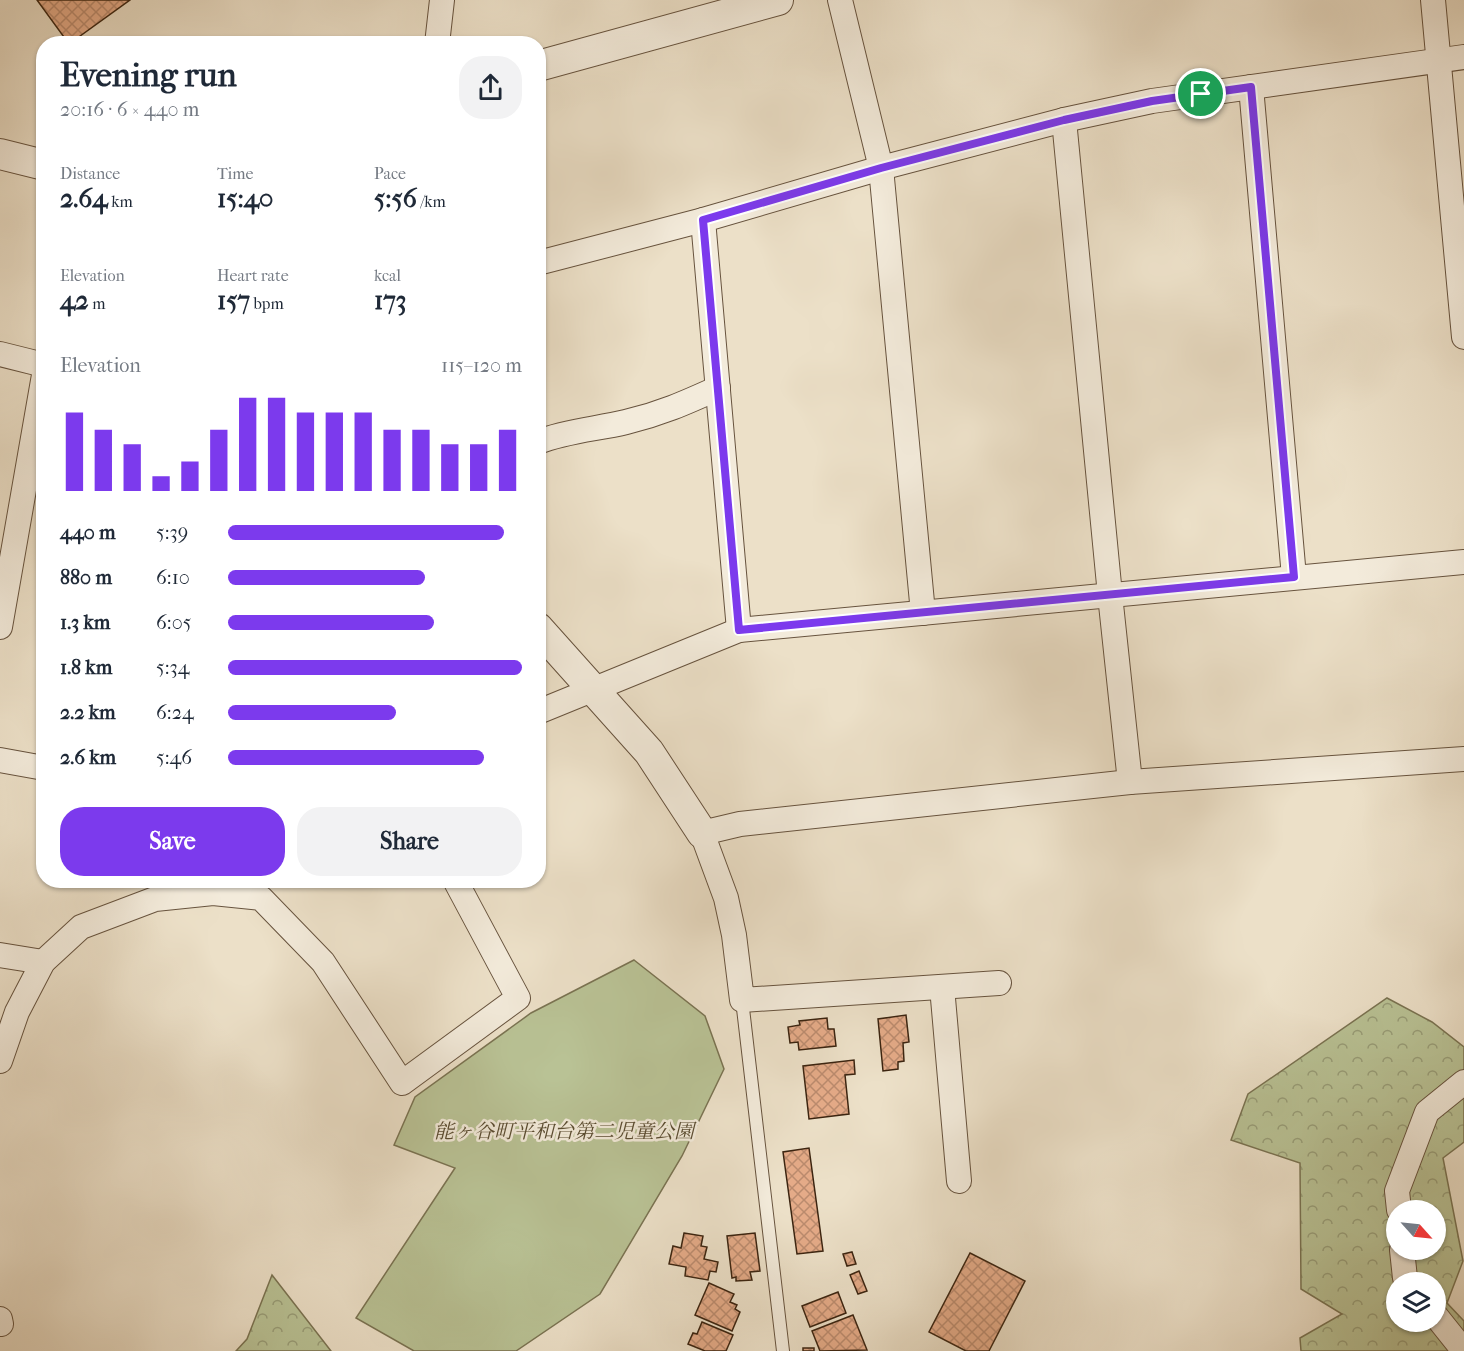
<!DOCTYPE html>
<meta charset="utf-8">
<style>
:root{--surface:#fff;--page:#f2f2f3;--text:#1f2937;--muted:#747a83;--accent:#7c3aed}
body{margin:0;font-family:"IM FELL French Canon","Noto Serif JP",serif;background:var(--page);color:var(--text);height:100vh;display:flex;flex-direction:column;font-size:22px;white-space:nowrap}
*{box-sizing:border-box;margin:0}
p{font-size:20px;color:var(--muted)}
.icon{flex:none;width:33px;height:33px;fill:none;stroke:currentColor;stroke-width:2;stroke-linecap:round;stroke-linejoin:round}
.map{position:relative;flex:1;overflow:hidden}
.drawer{position:absolute;left:36px;top:36px;width:510px;height:852px;display:flex;flex-direction:column;background:var(--surface);border-radius:24px;box-shadow:0 2px 4px #0004}
.drawer>*{flex:none}
.needle{width:39px;rotate:117deg}
.controls{position:absolute;left:1386px;top:1200px;display:grid;gap:12px}
.controls a{display:grid;place-items:center;width:60px;height:60px;border-radius:50%;background:var(--surface);box-shadow:0 2px 4px #0004;font-size:30px}
.pin{position:absolute;display:grid;place-items:center;width:51px;height:51px;color:#fff;margin:-26px;border:3px solid #fff;border-radius:50%;box-shadow:0 2px 6px #0007}
.round{display:grid;place-items:center;flex:none;width:63px;height:63px;border-radius:24px;background:var(--page)}
.summary{display:flex;align-items:center;justify-content:space-between;height:102px;padding:0 24px}
h1{font-size:33px;font-weight:800;line-height:45px}
.figures{display:grid;grid-template-columns:repeat(3,1fr);gap:9px;height:102px;padding:6px 24px}
.figures div{display:grid;align-content:center}
.figures b{font-size:26px;font-weight:800}
.figures small{font-size:16px;font-weight:400}
.figures p{font-size:16px}
.chart{height:168px;padding:12px 24px}
.chart p{display:flex;justify-content:space-between}
.chart svg{width:100%;height:108px;margin-top:6px;stroke:var(--accent);stroke-width:6}
.cta{display:flex;gap:12px;margin-top:auto;padding:12px 24px}
.cta a{flex:1;height:69px;border-radius:24px;background:var(--accent);color:#fff;font-size:24px;font-weight:800;line-height:69px;text-align:center}
.cta a+a{background:var(--page);color:var(--text)}
ul{padding:0 24px;list-style:none;font-size:20px}
li{display:grid;grid-template-columns:96px 72px 1fr;align-items:center;height:45px}
li i{height:15px;border-radius:8px;background:var(--accent)}
.map>svg:first-child{display:block}
.forest{fill:url(#forest-crowns);stroke:#7a7352;stroke-width:1.5;fill-rule:evenodd}
.park{fill:#b9c295;stroke:#7a7352;stroke-width:1.5}
.building{fill:url(#building-cross-hatch);stroke:#3b2410;stroke-width:1.5}
.lines{fill:none;stroke-linecap:round;stroke-linejoin:round}
.service-casing{stroke:#67533e;stroke-width:14}
.minor-casing{stroke:#67533e;stroke-width:26}
.tertiary-casing{stroke:#67533e;stroke-width:32}
.service{stroke:#f3ebdb;stroke-width:12}
.minor{stroke:#f3ebdb;stroke-width:24}
.tertiary{stroke:#f3ebdb;stroke-width:30}
.route-casing{stroke:#fff;stroke-width:12}
.route{stroke:#7c3aed;stroke-width:8}
.labels{text-anchor:middle;stroke-width:5;stroke-linejoin:round;paint-order:stroke}
.park-label{font-size:20px;font-style:italic;fill:#5a4c31;stroke:#f3ebdb}
</style>
<div class="map">
<svg width="1464" height="1351" viewBox="0 0 1464 1351">
<defs>
<pattern id="forest-crowns" width="20" height="18" patternUnits="userSpaceOnUse" patternTransform="scale(1.5)"><rect width="20" height="18" fill="#b9c295"/><path d="M2 6a3 3 0 1 1 6 0M12 15a3 3 0 1 1 6 0" fill="none" stroke="#989d78"/></pattern>
<pattern id="building-cross-hatch" width="8" height="8" patternUnits="userSpaceOnUse" patternTransform="scale(1.5)"><rect width="8" height="8" fill="#e5ab88"/><path d="M0 0l8 8M0 8l8-8" fill="none" stroke="#bb8b6e"/></pattern>
</defs>
<rect width="100%" height="100%" fill="#ece0c8"/>
<filter id="stains"><feTurbulence type="fractalNoise" baseFrequency=".00333" numOctaves="4"/><feColorMatrix values="0 0 0 0 .2 0 0 0 0 .09 0 0 0 0 .02 0 0 0 .5 -.17"/></filter>
<radialGradient id="worn" r=".72"><stop offset=".6" stop-color="#630" stop-opacity="0"/><stop offset="1" stop-color="#630" stop-opacity=".3"/></radialGradient>
<g class="forest">
<path d="M1387 998 1432 1022 1464 1047V1142L1443 1158 1463 1261 1447 1303 1464 1321V1351H1301L1300 1338 1342 1314 1301 1289 1300 1163 1231 1140 1248 1094ZM1396 1210H1436V1250H1396ZM1396 1282H1436V1322H1396Z"/>
<path d="M272 1275 331 1351H236L247 1339Z"/>
</g>
<path class="park" d="M634 960 705 1016 724 1069 682 1156 600 1294 516 1351H414L356 1318 455 1168 394 1145 415 1097 531 1013Z"/>
<g class="building">
<path d="M37 0H130L69 44Z"/>
<path d="M906 1015 909 1042 903 1043 904 1061 898 1062V1069L883 1071 878 1019Z"/>
<path d="M827 1018 828 1029H834L836 1046 799 1050 798 1042 790 1043 788 1027 800 1025 799 1021Z"/>
<path d="M854 1060 855 1074 845 1075 849 1114 809 1119 803 1066Z"/>
<path d="M809 1148 823 1251 797 1254 783 1152Z"/>
<path d="M684 1233 703 1236 701 1246 707 1247 704 1259 718 1262 716 1272 710 1271 708 1280 685 1276 686 1267 669 1264 673 1246 681 1248Z"/>
<path d="M755 1233 760 1271 750 1272 752 1280 736 1281V1277L732 1278 727 1236Z"/>
<path d="M852 1252 856 1264 847 1266 843 1254Z"/>
<path d="M970 1253 1025 1281 989 1351H966L929 1332Z"/>
<path d="M859 1271 867 1291 858 1294 850 1275Z"/>
<path d="M709 1283 734 1294 730 1302 737 1305 735 1309 740 1312 732 1331 695 1315Z"/>
<path d="M838 1292 846 1313 810 1327 802 1306Z"/>
<path d="M853 1315 867 1350 820 1351 812 1331Z"/>
<path d="M702 1322 733 1335 726 1351H705L688 1344 693 1333 697 1334Z"/>
<rect x="803" y="1348" width="11" height="3"/>
</g>
<g class="lines">
<g class="service-casing">
<path id="service" d="M742 1000 783 1351"/>
</g>
<g class="minor-casing">
<g id="minor">
<path d="M840 0 881 168 923 613"/>
<path d="M1433 0 1464 337"/>
<path d="M437 44 442 0"/>
<path d="M1251 87 1294 577"/>
<path d="M1064 120 1110 595 1130 782"/>
<path d="M703 220 739 630"/>
<path d="M538 263 703 220 881 168 1064 120 1152 101 1464 57"/>
<path d="M0 354 44 365"/>
<path d="M538 442C566 431 597 429 626 422 660 414 685 403 718 388"/>
<path d="M0 627 44 375"/>
<path d="M538 712 739 630 1464 562"/>
<path d="M0 760 44 768"/>
<path d="M0 955 43 962"/>
<path d="M999 983 742 1000 734 935 726 898 702 833 740 824 1130 782 1464 759"/>
<path d="M942 987 959 1181"/>
<path d="M0 1061 17 1012 43 962 81 927 155 899 213 893 261 898 323 962 402 1083 518 998 455 880"/>
<path d="M1399 1210 1397 1191 1427 1112 1464 1082"/>
<path d="M1402 1250 1405 1278 1408 1282"/>
<path d="M1436 1316 1464 1351"/>
<path d="M0 1319 1 1324"/>
</g>
</g>
<g class="tertiary-casing">
<g id="tertiary">
<path d="M538 66 778 0"/>
<path d="M0 154 44 165"/>
<path d="M538 628 649 752 702 833"/>
</g>
</g>
<use href="#service" class="service"/>
<use href="#minor" class="minor"/>
<use href="#tertiary" class="tertiary"/>
</g>
<g class="lines">
<g class="route-casing">
<path id="route" d="M1251 87 1294 577 739 630 703 220 881 168 1064 120 1152 101Z"/>
</g>
<use href="#route" class="route"/>
</g>
<g class="labels">
<g class="park-label">
<text x="564" y="1138">能ヶ谷町平和台第二児童公園</text>
</g>
</g>
<rect width="100%" height="100%" filter="url(#stains)"/>
<rect width="100%" height="100%" fill="url(#worn)"/>
</svg>
<div class="controls">
<a><svg class="needle" viewBox="-14 -14 28 28"><path d="M0-13l5 13h-10z" fill="#e53935"/><path d="M0 13l5-13h-10z" fill="#747a83"/></svg></a>
<a><svg class="icon" aria-label="layers" viewBox="0 0 24 24"><path d="M12 4l9 5-9 5-9-5zM3 14l9 5 9-5"/></svg></a>
</div>
<div class="pin" style="left:1201px;top:94px;background:#1e9e55"><svg class="icon" aria-label="arrive" viewBox="0 0 24 24"><path d="M6 21V4h12l-3 4 3 4H6"/></svg></div>
<section class="drawer">
<div class="summary"><div><h1>Evening run</h1><p>20:16 · 6 × 440 m</p></div><a class="round"><svg class="icon" aria-label="share" viewBox="0 0 24 24"><path d="M12 15V3M7 8l5-5 5 5M5 13v7h14v-7"/></svg></a></div>
<div class="figures">
<div><p>Distance</p><b>2.64<small> km</small></b></div>
<div><p>Time</p><b>15:40</b></div>
<div><p>Pace</p><b>5:56<small> /km</small></b></div>
</div>
<div class="figures">
<div><p>Elevation</p><b>42<small> m</small></b></div>
<div><p>Heart rate</p><b>157<small> bpm</small></b></div>
<div><p>kcal</p><b>173</b></div>
</div>
<div class="chart"><p><span>Elevation</span>115–120 m</p>
<svg viewBox="0 0 160 44" preserveAspectRatio="none"><path d="M5 44V12M15 44V19M25 44V25M35 44V38M45 44V32M55 44V19M65 44V6M75 44V6M85 44V12M95 44V12M105 44V12M115 44V19M125 44V19M135 44V25M145 44V25M155 44V19"/></svg>
</div>
<ul>
<li><b>440 m</b>5:39<i style="width:94%"></i></li>
<li><b>880 m</b>6:10<i style="width:67%"></i></li>
<li><b>1.3 km</b>6:05<i style="width:70%"></i></li>
<li><b>1.8 km</b>5:34<i style="width:100%"></i></li>
<li><b>2.2 km</b>6:24<i style="width:57%"></i></li>
<li><b>2.6 km</b>5:46<i style="width:87%"></i></li>
</ul>
<div class="cta"><a>Save</a><a>Share</a></div>
</section>
</div>
